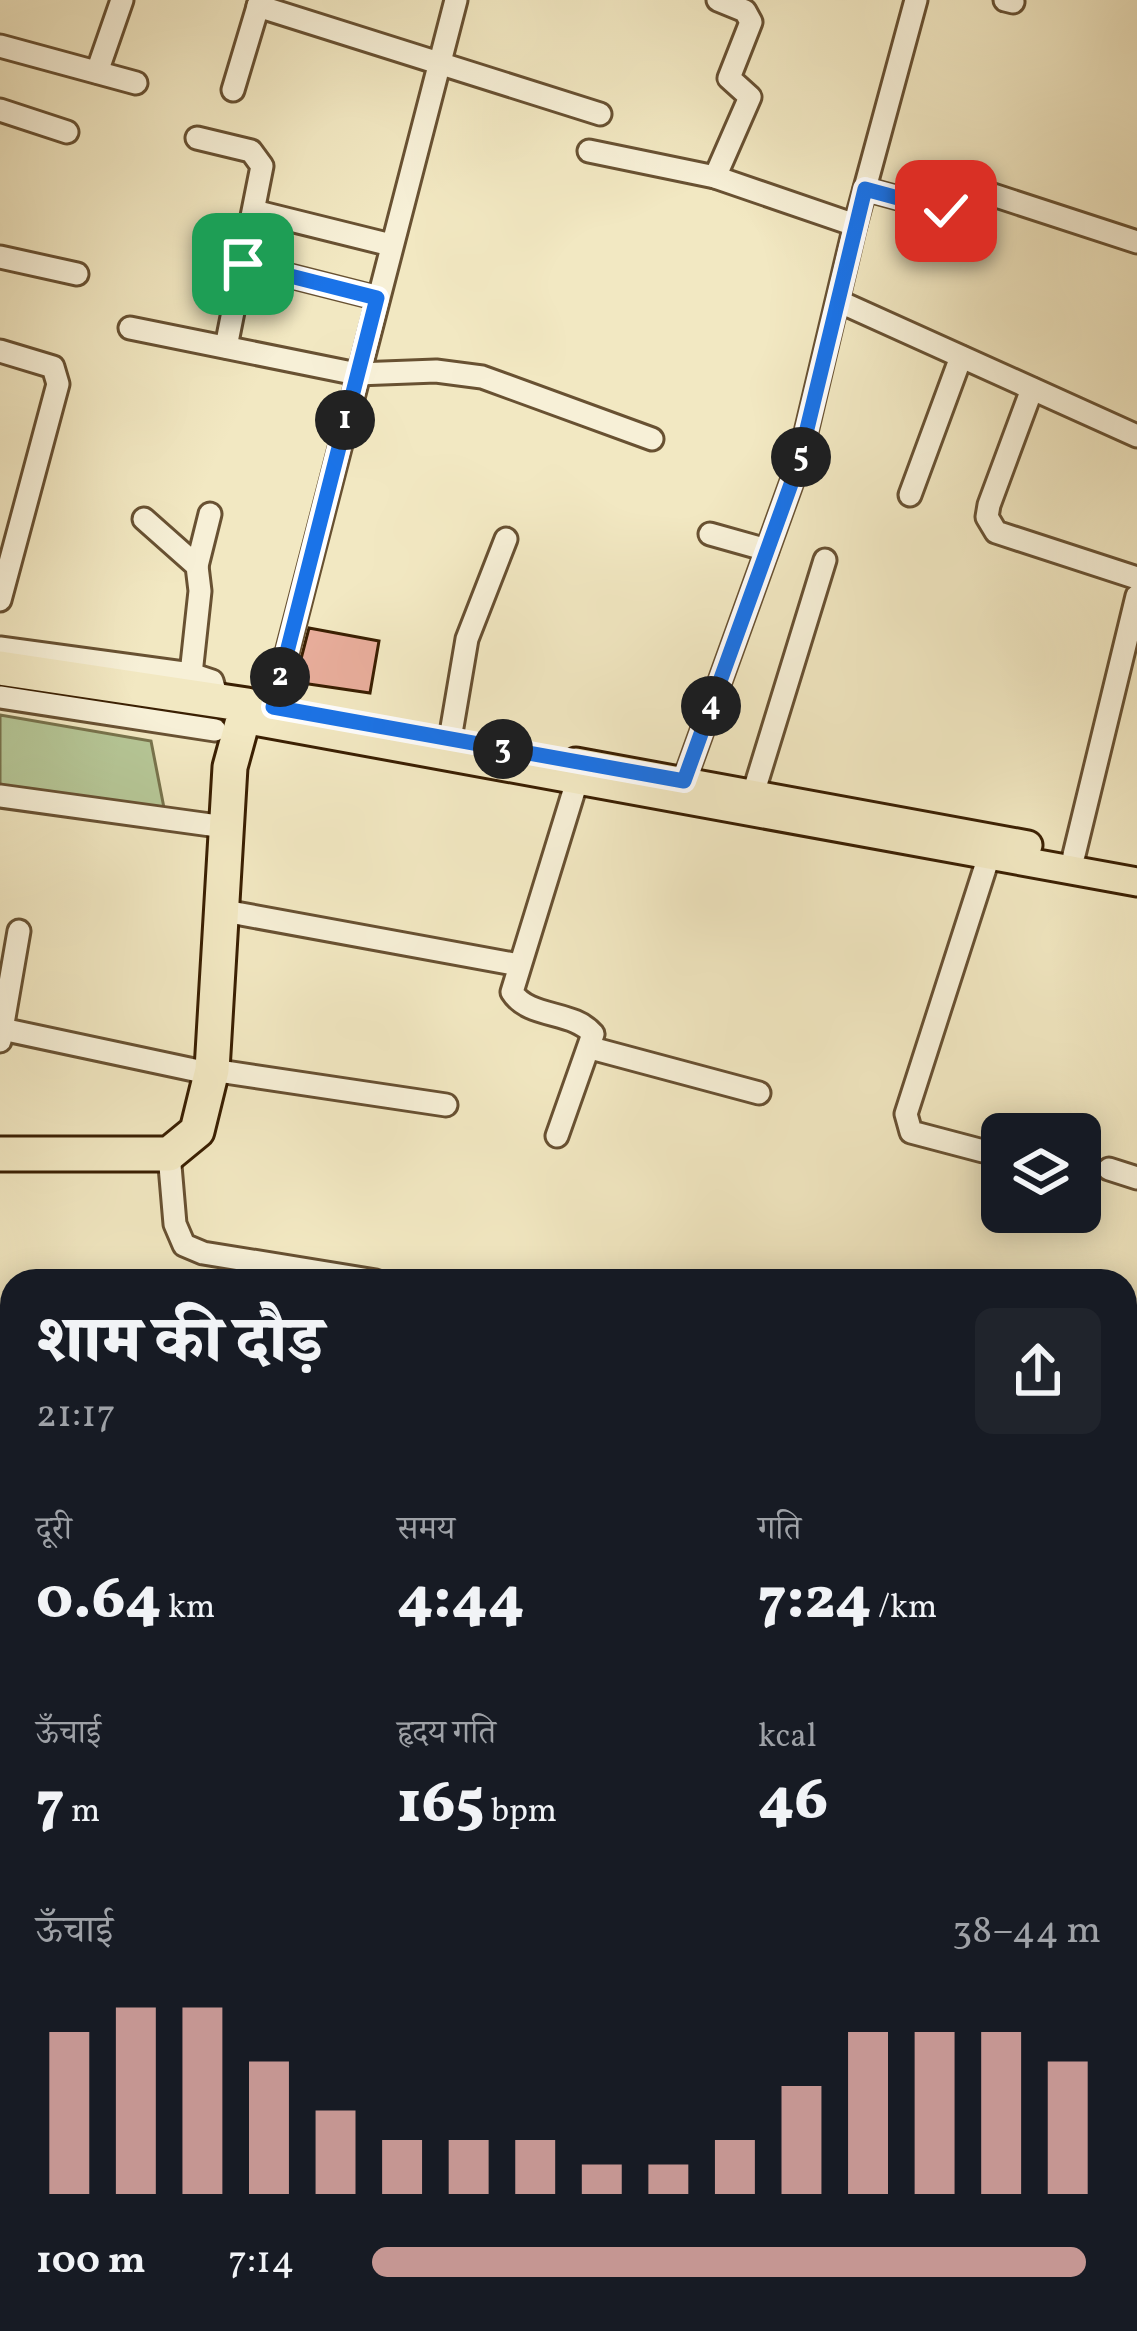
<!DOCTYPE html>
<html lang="hi">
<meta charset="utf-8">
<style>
:root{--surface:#171b24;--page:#20242c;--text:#f1f3f6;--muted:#9ea1a6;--accent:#c59692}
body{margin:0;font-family:Vollkorn,"Noto Serif Devanagari",serif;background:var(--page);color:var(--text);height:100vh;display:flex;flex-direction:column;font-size:45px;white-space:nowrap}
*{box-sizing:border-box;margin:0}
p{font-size:39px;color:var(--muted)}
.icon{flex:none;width:66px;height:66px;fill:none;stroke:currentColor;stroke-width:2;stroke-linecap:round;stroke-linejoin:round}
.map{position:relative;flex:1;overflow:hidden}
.side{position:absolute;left:0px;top:1269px;width:1137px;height:1062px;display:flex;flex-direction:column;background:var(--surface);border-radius:36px 36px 0 0;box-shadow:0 6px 30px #0003}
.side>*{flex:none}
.buttons{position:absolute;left:981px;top:1113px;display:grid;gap:24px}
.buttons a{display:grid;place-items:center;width:120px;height:120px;border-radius:18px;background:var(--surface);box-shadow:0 6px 30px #0003;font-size:60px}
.pin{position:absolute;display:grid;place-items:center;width:102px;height:102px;color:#fff;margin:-51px;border-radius:24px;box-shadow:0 6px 18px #0006}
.km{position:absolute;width:60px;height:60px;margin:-30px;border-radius:50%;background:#222;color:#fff;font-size:33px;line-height:60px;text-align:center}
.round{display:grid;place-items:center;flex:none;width:126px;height:126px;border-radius:18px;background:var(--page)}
.headline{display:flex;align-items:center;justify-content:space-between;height:204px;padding:0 36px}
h1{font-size:66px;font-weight:800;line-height:90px}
.figures{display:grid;grid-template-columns:repeat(3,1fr);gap:18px;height:204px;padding:12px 36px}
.figures div{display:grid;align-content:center}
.figures b{font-size:60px;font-weight:800}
.figures small{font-size:33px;font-weight:400}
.figures p{font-size:33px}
.chart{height:336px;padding:24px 36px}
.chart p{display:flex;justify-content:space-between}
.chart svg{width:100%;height:216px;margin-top:12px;stroke:var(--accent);stroke-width:6}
ul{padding:0 36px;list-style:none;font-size:39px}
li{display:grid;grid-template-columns:192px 144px 1fr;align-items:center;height:90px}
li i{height:30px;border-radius:15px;background:var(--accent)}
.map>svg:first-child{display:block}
.green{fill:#b6c797;stroke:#78734c;stroke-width:3}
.building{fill:#e8ad9b;stroke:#3a1f02;stroke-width:3}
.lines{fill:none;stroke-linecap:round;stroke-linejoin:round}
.minor-casing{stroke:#685132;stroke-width:27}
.major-casing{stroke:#3a1f02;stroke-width:33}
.highway-casing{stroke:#3a1f02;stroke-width:39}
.minor{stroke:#f7f0d7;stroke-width:21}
.major{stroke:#f2e8c2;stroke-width:27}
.highway{stroke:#f2e8c2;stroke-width:33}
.route-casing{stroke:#fff;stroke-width:24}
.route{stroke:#1a73e8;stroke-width:15}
</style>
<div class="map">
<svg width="1137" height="2331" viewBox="0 0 1137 2331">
<rect width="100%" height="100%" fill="#f2e8c2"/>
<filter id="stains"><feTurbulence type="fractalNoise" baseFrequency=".00167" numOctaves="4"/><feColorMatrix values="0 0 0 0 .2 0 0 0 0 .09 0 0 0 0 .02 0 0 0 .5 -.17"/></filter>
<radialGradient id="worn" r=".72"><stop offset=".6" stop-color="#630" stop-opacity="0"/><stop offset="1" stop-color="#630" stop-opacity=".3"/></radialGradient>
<g class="green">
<path d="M0 715 151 741 165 813 0 791Z"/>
<path d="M0 1997 12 2000V2233L0 2230Z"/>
</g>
<path class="building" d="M309 628 379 641 370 693 295 682Z"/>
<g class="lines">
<g class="minor-casing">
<g id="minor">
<path d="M1005 0 1013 2"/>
<path d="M258 6 600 114"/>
<path d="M0 46 136 83"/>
<path d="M97 72 122 0"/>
<path d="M233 90 260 0"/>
<path d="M0 110 67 132"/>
<path d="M197 138 251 151 262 166 226 347"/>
<path d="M589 151 715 177 855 225"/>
<path d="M715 177 750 97 729 78 751 22 745 11 718 0"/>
<path d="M865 189 946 211 972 191H981L1137 242"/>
<path d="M254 211 391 245"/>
<path d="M0 257 77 274"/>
<path d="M243 264 377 298"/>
<path d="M838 301 1137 436"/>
<path d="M130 328 357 374 436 371 482 377 652 439"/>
<path d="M0 351 53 367 58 384 0 600"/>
<path d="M1032 389 989 505 987 517 996 532 1137 578"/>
<path d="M910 495 961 357"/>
<path d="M144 519 197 566 200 591 191 674"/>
<path d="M710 534 767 550"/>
<path d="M197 566 210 514"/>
<path d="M0 648 191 674 212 681 218 702"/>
<path d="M0 697 215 730"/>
<path d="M273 707 456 0"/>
<path d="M450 739 467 639 506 539"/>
<path d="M684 781 799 462 855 225 916 0"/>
<path d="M753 794 825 560"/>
<path d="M0 796 225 827"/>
<path d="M1074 855 1137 596"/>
<path d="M219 910 519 965"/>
<path d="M2 1029 194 1070"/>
<path d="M0 1041 19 931"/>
<path d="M591 1048 759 1093"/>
<path d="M212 1070 446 1105"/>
<path d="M557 1136 593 1034C573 1010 529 1019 512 992L577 781"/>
<path d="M983 1151 911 1132 906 1114 989 856"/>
<path d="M169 1154 175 1224 184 1245 203 1253 376 1281"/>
<path d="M1109 1169 1137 1178"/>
<path d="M1125 1408 1137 1477"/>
<path d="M0 1516 12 1517"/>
<path d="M1133 1613 1137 1588"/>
<path d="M0 1711 12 1712"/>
<path d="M1125 1721 1137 1723"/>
<path d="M0 1768 12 1770"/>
<path d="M1125 1786 1137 1788"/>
<path d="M1125 1867 1137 1869"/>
<path d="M0 1965 12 1978"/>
<path d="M1125 2115 1137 2064"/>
<path d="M1125 2176 1137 2180"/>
<path d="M0 2262 12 2283"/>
<path d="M1125 2267 1137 2270"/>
<path d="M21 2319 22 2331"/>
<path d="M951 2319V2331"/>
<path d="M840 2321V2319"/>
<path d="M258 2331 260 2319"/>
<path d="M346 2331 349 2319"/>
<path d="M447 2331 451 2319"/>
<path d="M537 2331 540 2319"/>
<path d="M632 2331 637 2319"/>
</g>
</g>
<g class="major-casing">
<g id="major">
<path d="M243 719 1137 882"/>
<path d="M576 762 1028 845"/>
</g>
</g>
<g class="highway-casing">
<path id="highway" d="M0 668 247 705 230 767 212 1070 197 1131 169 1154H0"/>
</g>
<use href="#minor" class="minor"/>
<use href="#major" class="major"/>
<use href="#highway" class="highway"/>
</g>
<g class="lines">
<g class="route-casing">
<path id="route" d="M243 264 377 298 273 707 684 781 799 462 865 189 946 211"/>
</g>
<use href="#route" class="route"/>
</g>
<rect width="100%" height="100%" filter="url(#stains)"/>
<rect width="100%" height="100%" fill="url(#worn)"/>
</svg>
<div class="buttons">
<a><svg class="icon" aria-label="layers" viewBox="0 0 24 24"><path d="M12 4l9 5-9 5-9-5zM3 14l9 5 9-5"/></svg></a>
</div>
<div class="pin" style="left:243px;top:264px;background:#1e9e55"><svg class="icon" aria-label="arrive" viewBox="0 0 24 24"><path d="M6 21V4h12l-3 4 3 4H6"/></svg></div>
<div class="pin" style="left:946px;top:211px;background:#d93025"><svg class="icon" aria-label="check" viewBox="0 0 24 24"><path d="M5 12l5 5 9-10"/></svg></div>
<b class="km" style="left:345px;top:420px">1</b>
<b class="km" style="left:280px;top:677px">2</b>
<b class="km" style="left:503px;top:749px">3</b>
<b class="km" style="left:711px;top:706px">4</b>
<b class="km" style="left:801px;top:457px">5</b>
<section class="side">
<div class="headline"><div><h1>शाम की दौड़</h1><p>21:17</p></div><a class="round"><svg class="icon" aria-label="share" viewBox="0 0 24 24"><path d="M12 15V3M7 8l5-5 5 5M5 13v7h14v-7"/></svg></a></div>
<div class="figures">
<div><p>दूरी</p><b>0.64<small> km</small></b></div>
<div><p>समय</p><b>4:44</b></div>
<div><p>गति</p><b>7:24<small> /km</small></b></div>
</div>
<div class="figures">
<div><p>ऊँचाई</p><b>7<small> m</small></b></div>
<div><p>हृदय गति</p><b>165<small> bpm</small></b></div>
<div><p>kcal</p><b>46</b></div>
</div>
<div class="chart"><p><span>ऊँचाई</span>38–44 m</p>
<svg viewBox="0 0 160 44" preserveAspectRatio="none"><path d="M5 44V11M15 44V6M25 44V6M35 44V17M45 44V27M55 44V33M65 44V33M75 44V33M85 44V38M95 44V38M105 44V33M115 44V22M125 44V11M135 44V11M145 44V11M155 44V17"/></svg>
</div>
<ul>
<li><b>100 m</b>7:14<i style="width:98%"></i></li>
</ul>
</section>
</div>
